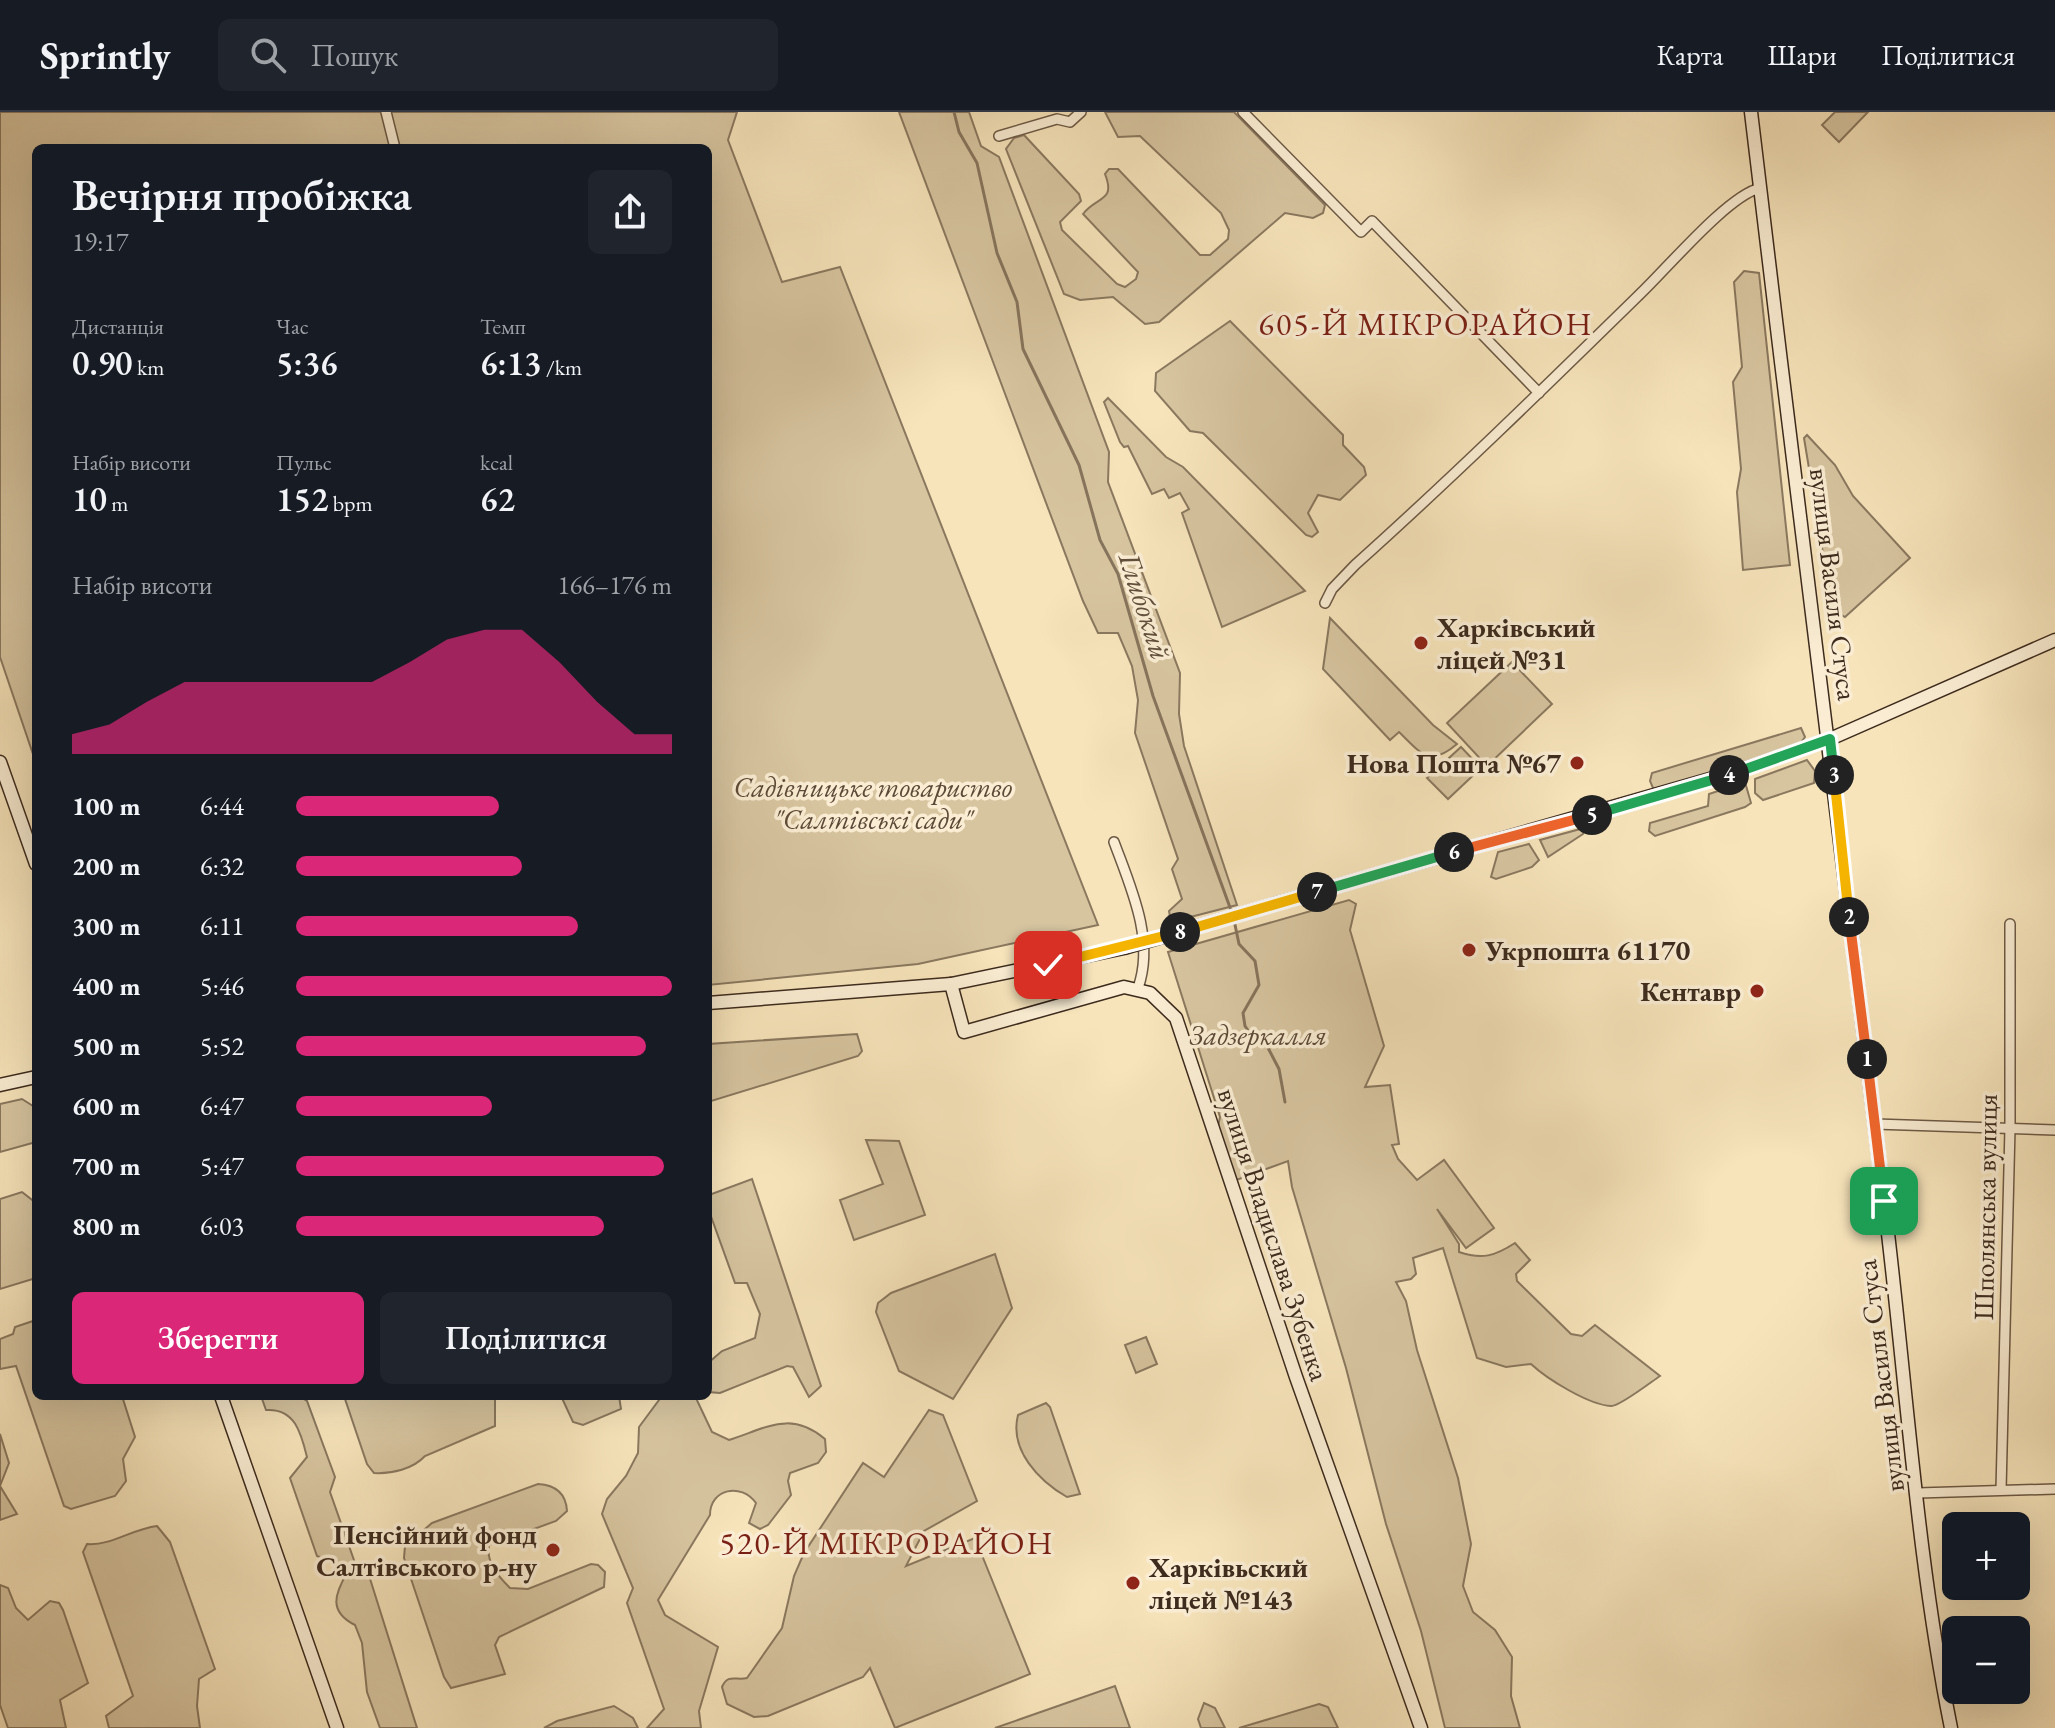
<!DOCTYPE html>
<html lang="uk">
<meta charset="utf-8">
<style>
:root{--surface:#171b24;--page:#20242c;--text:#f1f3f6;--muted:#9ea1a6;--line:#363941;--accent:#db2777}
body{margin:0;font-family:"EB Garamond",serif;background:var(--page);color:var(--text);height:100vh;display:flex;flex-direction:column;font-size:30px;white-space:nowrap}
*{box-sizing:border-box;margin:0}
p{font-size:26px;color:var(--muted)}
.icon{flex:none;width:44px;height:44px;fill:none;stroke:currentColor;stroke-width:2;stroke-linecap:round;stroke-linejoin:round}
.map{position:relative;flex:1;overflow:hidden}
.drawer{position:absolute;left:32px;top:32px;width:680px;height:1256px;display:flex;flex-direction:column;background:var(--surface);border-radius:12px;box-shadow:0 8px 32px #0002}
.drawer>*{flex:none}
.tools{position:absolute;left:1942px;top:1400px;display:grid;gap:16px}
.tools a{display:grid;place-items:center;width:88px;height:88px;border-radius:12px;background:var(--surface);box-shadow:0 8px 32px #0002;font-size:40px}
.pin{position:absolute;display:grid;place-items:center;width:68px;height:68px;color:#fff;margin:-34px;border-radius:16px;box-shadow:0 4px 12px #0006}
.km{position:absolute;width:40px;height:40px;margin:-20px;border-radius:50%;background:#222;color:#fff;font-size:22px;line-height:40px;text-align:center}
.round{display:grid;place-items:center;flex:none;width:84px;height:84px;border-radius:12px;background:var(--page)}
.headline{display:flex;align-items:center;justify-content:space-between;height:136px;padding:0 40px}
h1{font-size:44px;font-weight:600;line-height:60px}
.metrics{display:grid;grid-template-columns:repeat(3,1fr);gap:12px;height:136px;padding:8px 40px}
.metrics div{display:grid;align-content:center}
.metrics b{font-size:34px;font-weight:600}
.metrics small{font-size:22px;font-weight:400}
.metrics p{font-size:22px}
.chart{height:224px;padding:16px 40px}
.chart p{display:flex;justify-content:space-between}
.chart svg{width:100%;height:144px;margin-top:8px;fill:var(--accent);opacity:.7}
.action{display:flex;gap:16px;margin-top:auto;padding:16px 40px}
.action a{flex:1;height:92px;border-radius:12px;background:var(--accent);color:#fff;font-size:32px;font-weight:600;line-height:92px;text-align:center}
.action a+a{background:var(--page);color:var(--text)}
ul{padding:0 40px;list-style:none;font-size:26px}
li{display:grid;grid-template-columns:128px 96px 1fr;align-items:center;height:60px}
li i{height:20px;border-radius:10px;background:var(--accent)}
header{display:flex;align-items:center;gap:48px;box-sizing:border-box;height:112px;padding:0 40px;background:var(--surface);border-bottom:2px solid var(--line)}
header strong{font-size:38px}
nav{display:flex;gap:44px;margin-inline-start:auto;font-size:28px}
.search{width:560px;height:72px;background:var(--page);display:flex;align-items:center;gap:20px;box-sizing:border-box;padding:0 28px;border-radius:12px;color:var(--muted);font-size:30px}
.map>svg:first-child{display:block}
.green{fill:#d7c5a0;stroke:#8a785f;stroke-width:2}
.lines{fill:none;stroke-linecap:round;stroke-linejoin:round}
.stream{stroke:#87745c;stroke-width:3}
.street-casing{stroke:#6c5945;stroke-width:12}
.secondary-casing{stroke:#3d2b1e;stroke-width:15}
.street{stroke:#faedd3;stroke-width:9}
.secondary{stroke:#faedd3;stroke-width:12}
.secondary-bridge-casing{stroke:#3d2b1e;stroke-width:15;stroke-linecap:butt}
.secondary-bridge{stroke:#faedd3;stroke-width:12}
.split-1-casing{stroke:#fff;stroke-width:16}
.split-2-casing{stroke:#fff;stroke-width:16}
.split-3-casing{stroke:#fff;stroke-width:16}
.split-4-casing{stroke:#fff;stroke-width:16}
.split-5-casing{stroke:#fff;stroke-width:16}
.split-6-casing{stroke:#fff;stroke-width:16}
.split-7-casing{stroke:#fff;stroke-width:16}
.split-8-casing{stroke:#fff;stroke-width:16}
.split-9-casing{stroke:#fff;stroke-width:16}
.split-1{stroke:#f0652b;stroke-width:10}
.split-2{stroke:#f0652b;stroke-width:10}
.split-3{stroke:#f5b400;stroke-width:10}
.split-4{stroke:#22a559;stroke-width:10}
.split-5{stroke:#22a559;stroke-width:10}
.split-6{stroke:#f0652b;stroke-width:10}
.split-7{stroke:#22a559;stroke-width:10}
.split-8{stroke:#f5b400;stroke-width:10}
.split-9{stroke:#f5b400;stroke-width:10}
.poi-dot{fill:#8f2418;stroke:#faedd3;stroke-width:3}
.labels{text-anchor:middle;stroke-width:7;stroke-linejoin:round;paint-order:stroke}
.street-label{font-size:28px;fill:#3d2b1e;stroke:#faedd3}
.poi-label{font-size:28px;font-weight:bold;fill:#3d2b1e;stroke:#faedd3;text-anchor:start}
.park-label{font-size:28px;font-style:italic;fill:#5c4a38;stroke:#faedd3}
.water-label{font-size:30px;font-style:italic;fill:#62503d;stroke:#faedd3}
.quarter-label{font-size:32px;letter-spacing:2px;fill:#7a1f14;stroke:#faedd3}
</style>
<header>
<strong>Sprintly</strong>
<div class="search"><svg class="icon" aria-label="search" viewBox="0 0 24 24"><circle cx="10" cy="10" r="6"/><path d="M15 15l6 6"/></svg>Пошук</div>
<nav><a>Карта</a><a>Шари</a><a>Поділитися</a></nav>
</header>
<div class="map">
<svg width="2055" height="1616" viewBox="0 0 2055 1616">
<rect width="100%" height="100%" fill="#f7e4bb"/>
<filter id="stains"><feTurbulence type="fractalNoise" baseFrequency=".0025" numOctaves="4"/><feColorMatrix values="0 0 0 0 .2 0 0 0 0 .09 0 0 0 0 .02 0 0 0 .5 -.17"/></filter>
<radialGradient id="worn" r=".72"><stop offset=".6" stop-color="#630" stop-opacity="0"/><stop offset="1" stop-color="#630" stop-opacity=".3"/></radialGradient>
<g class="green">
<path d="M0 0H737L728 28 782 170 840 155 1098 813 918 852 708 873V36H36V651L0 545Z"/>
<path d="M899 0H969L981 34 999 45 1109 340 1108 370 1180 561 1179 602 1184 634 1237 793 1171 810 1169 799 1182 787 1172 757 1178 747 1135 621 1138 588 1132 554 1118 521H1098L1083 489Z"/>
<path d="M1105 0H1234L1325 93 1323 101 1313 106 1285 101 1159 210 1145 212 1113 185 1080 188 1064 182 1006 37 1014 26 1024 23 1079 82 1081 89 1060 110 1062 118 1117 172 1125 175 1136 167 1138 160 1083 102C1097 84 1116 90 1105 62L1109 57H1118L1200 143H1210L1228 127 1229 118 1221 101 1140 24 1118 25Z"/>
<path d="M1835 0H1868L1839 30 1822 13Z"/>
<path d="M1744 159 1759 161 1790 453 1743 458 1737 380 1741 357 1733 270 1742 255 1734 170Z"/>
<path d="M1230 209 1343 323V333L1364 355 1366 363 1340 388 1318 383 1308 401 1318 420 1312 425 1306 423 1203 321 1190 319 1155 279 1156 261Z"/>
<path d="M1108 286 1166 345 1183 355 1305 479 1222 515 1182 401 1189 397 1180 381 1169 386 1164 377 1152 382 1128 334 1124 335 1120 330 1104 290Z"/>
<path d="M1807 323 1835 353 1853 384 1910 446 1845 505 1838 501 1829 478 1804 326Z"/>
<path d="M1330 506 1433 613 1457 632C1429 656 1421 641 1399 620L1390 628 1323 557Z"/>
<path d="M1512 550 1552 592 1487 654 1447 611Z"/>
<path d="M1801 616 1805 625 1800 632 1660 678 1653 676 1650 669 1652 661Z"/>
<path d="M1461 635 1481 656 1448 687 1427 666Z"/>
<path d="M1807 648 1815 659 1814 671 1763 688 1755 681V667Z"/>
<path d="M1745 670 1751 691 1745 695 1655 724 1649 719 1650 711 1708 694 1709 682Z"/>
<path d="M1584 716 1583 722 1548 745 1540 728Z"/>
<path d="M1529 732 1539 748 1532 755 1496 767 1491 765 1498 740Z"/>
<path d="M1349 788 1356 792 1350 818 1384 934 1365 975 1390 973 1399 1032 1392 1033 1398 1047 1417 1068 1444 1048 1494 1116 1466 1136 1437 1097 1459 1132V1140C1482 1148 1495 1144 1515 1131L1530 1148 1516 1162 1517 1169 1571 1222 1582 1224 1595 1213 1660 1264C1651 1270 1619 1295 1611 1294 1589 1293 1547 1267 1531 1252L1506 1255 1477 1246 1443 1136 1413 1146 1416 1162 1411 1167 1396 1170 1406 1189 1417 1238 1458 1366 1471 1432 1463 1474 1473 1500 1495 1518 1512 1545 1511 1584 1520 1616H1445L1421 1519 1386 1412 1346 1256 1292 1075 1288 1049 1231 1070 1216 1024 1220 1005 1168 840Z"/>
<path d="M857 922 862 939 858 944 708 990V932Z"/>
<path d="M22 987 33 994 36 1030 0 1040V992Z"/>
<path d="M866 1028 899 1029 925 1103 854 1128 840 1088 883 1072Z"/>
<path d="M752 1067 821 1274 809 1285 793 1255 787 1254 720 1281 708 1280V1251L722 1239 755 1226 760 1202 747 1171H735L708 1096 709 1083Z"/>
<path d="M22 1080 36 1091V1166L0 1177V1087Z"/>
<path d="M995 1142 1012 1196 953 1287 899 1259 876 1200 878 1191 891 1181Z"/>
<path d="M36 1208V1284H122L135 1325 123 1347 126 1369 115 1384 71 1397 64 1394 16 1254 0 1257V1227L13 1222 15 1215Z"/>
<path d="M1146 1225 1157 1252 1136 1261 1125 1233Z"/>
<path d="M261 1284H299L307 1289 335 1365 330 1380 355 1451 343 1455 317 1444 290 1366 307 1345C301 1321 295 1296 266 1298Z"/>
<path d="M344 1284H495V1314L425 1344C413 1357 392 1362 374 1361L367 1352Z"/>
<path d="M561 1284H619L621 1297 583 1313 573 1310Z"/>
<path d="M662 1284H695L712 1320 729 1328C767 1316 790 1298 825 1327L826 1340 818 1351 790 1361 788 1369 791 1383 768 1413 760 1417 749 1411 756 1391C741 1370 710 1377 710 1403L658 1488 665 1503 718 1535 699 1599 701 1616H647L664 1597 627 1491 633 1476 602 1402 607 1387 626 1364 638 1341 639 1315Z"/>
<path d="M1046 1291 1050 1295 1080 1382 1067 1385C1039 1369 1009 1338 1018 1303Z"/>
<path d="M929 1298 943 1303 977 1389 924 1419 906 1454 975 1426 1030 1562 895 1616 870 1556 863 1565 768 1604 754 1605 727 1592 722 1575C728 1561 736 1569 747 1566L782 1516 794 1464 804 1441 863 1351 884 1365Z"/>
<path d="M0 1322 9 1351 0 1374 17 1402 0 1408Z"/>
<path d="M538 1372C555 1373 566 1381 567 1399L556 1409 489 1433C486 1451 498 1464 510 1476L528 1477 591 1452 598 1453 605 1460 604 1475 499 1525 495 1533 505 1562 451 1576 444 1565 404 1446 405 1434 432 1411Z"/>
<path d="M157 1414 170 1430 215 1557 199 1567 197 1594 200 1616H109L106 1604 133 1584 83 1440 87 1432C111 1434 132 1417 157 1414Z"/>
<path d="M366 1454 417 1616H380L367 1580 362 1531 355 1513C329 1500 334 1483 347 1461Z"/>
<path d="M0 1473 8 1476 16 1496 28 1508 50 1489 59 1491 63 1498 88 1571 60 1588 66 1616H8L0 1593Z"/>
<path d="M1115 1574 1130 1616H995Z"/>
<path d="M1204 1591 1215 1596 1225 1616H1201L1198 1607Z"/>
<path d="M1319 1592 1328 1595 1338 1616H1239Z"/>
<path d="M614 1594 633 1606 638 1616H544L557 1609Z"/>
</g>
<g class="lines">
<g class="stream">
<path d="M954 0 959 20 977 51 997 141 1017 190 1023 237 1079 353 1100 428 1118 462 1153 584 1232 801"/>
<path d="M1234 808 1239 832 1255 849 1259 873 1243 901 1245 914 1251 923 1266 932 1279 957 1285 990"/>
</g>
<g class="street-casing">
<g id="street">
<path d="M386 0 395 36"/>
<path d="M1243 0 1361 120 1372 109 1539 281"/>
<path d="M999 24 1057 7 1070 10 1081 0"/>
<path d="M1325 491 1332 477 1355 453C1452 366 1545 275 1638 184 1666 158 1727 84 1760 76"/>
<path d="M1114 730C1131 776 1155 828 1138 876"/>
<path d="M1875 1012 2055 1018"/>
<path d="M2001 1378 2010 1016V812"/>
<path d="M1918 1381 2055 1377"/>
</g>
</g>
<g class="secondary-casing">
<g id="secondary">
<path d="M1751 0C1794 363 1840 726 1884 1088 1906 1264 1916 1442 1951 1616"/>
<path d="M0 650 36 752"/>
<path d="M1344 772 1745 657 1830 627 2055 528"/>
<path d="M951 872 964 920 1124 875 1150 881 1176 906 1296 1265 1421 1616"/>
<path d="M708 891 951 872 1124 836"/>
<path d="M0 973 36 965"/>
<path d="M221 1284 337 1616"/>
</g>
</g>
<use href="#street" class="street"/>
<use href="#secondary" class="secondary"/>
<g class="secondary-bridge-casing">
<path id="secondary-bridge" d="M1124 836 1344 772"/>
</g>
<use href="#secondary-bridge" class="secondary-bridge"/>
</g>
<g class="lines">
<g class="split-1-casing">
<path id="split-1" d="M1867 947 1884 1089"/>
</g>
<g class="split-2-casing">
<path id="split-2" d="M1849 805 1867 947"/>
</g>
<g class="split-3-casing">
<path id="split-3" d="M1834 663 1849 805"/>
</g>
<g class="split-4-casing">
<path id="split-4" d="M1729 663 1830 627 1834 663"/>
</g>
<g class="split-5-casing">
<path id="split-5" d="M1592 703 1729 663"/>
</g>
<g class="split-6-casing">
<path id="split-6" d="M1454 740 1592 703"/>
</g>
<g class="split-7-casing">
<path id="split-7" d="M1317 780 1454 740"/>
</g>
<g class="split-8-casing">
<path id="split-8" d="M1180 820 1317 780"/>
</g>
<g class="split-9-casing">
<path id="split-9" d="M1048 853 1180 820"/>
</g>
<use href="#split-1" class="split-1"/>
<use href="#split-2" class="split-2"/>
<use href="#split-3" class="split-3"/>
<use href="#split-4" class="split-4"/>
<use href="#split-5" class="split-5"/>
<use href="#split-6" class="split-6"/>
<use href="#split-7" class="split-7"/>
<use href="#split-8" class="split-8"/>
<use href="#split-9" class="split-9"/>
</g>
<g class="poi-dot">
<circle cx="1421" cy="531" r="8"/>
<circle cx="1577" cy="651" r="8"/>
<circle cx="1469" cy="838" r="8"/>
<circle cx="1757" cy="879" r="8"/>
<circle cx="553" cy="1438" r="8"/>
<circle cx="1133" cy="1471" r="8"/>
</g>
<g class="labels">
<g class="street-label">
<text transform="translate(1834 472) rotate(83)" y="10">вулиця Василя Стуса</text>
<text transform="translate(1985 1095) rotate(-89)" y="10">Шполянська вулиця</text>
<text transform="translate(1274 1122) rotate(72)" y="10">вулиця Владислава Зубенка</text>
<text transform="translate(1880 1264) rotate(-97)" y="10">вулиця Василя Стуса</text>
</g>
<g class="poi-label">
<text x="1437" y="525">Харківський<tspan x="1437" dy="32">ліцей №31</tspan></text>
<text x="1561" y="661" text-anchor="end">Нова Пошта №67</text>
<text x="1485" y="848">Укрпошта 61170</text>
<text x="1741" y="889" text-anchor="end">Кентавр</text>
<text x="537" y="1432" text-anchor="end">Пенсійний фонд<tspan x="537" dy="32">Салтівського р-ну</tspan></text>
<text x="1149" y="1465">Харківьский<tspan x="1149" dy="32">ліцей №143</tspan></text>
</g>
<g class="park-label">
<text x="873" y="685">Садівницьке товариство<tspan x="873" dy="32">"Салтівські сади"</tspan></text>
<text x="1258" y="933">Задзеркалля</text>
</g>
<g class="water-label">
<text transform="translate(1145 494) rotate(72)" y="10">Глибокий</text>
</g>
<g class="quarter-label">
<text x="1426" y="223">605-Й МІКРОРАЙОН</text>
<text x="887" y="1442">520-Й МІКРОРАЙОН</text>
</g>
</g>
<rect width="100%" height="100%" filter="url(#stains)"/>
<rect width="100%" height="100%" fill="url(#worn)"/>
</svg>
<div class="tools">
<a>+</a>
<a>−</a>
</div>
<div class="pin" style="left:1884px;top:1089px;background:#1e9e55"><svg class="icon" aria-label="arrive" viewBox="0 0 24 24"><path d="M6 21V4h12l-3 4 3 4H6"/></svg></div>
<div class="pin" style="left:1048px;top:853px;background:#d93025"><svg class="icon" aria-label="check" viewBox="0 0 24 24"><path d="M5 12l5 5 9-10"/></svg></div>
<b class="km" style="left:1867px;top:947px">1</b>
<b class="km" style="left:1849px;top:805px">2</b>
<b class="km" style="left:1834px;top:663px">3</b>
<b class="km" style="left:1729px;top:663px">4</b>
<b class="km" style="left:1592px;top:703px">5</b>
<b class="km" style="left:1454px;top:740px">6</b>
<b class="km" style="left:1317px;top:780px">7</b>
<b class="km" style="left:1180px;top:820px">8</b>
<section class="drawer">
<div class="headline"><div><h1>Вечірня пробіжка</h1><p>19:17</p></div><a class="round"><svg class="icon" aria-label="share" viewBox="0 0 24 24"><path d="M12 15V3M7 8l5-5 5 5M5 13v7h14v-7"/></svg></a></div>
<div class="metrics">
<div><p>Дистанція</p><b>0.90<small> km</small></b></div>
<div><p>Час</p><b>5:36</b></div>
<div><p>Темп</p><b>6:13<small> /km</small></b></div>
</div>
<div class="metrics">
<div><p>Набір висоти</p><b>10<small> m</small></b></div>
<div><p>Пульс</p><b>152<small> bpm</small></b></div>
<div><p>kcal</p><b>62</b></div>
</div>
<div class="chart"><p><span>Набір висоти</span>166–176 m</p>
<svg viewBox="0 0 160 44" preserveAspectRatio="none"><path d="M0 44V38L10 35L20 28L30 22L40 22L50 22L60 22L70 22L80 22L90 16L100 9L110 6L120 6L130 16L140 28L150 38L160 38V44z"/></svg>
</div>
<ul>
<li><b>100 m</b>6:44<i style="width:54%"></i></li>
<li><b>200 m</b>6:32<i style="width:60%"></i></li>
<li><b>300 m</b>6:11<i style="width:75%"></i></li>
<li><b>400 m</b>5:46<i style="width:100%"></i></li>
<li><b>500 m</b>5:52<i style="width:93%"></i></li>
<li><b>600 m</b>6:47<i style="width:52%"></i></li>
<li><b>700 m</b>5:47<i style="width:98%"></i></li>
<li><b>800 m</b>6:03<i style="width:82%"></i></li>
</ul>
<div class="action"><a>Зберегти</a><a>Поділитися</a></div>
</section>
</div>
